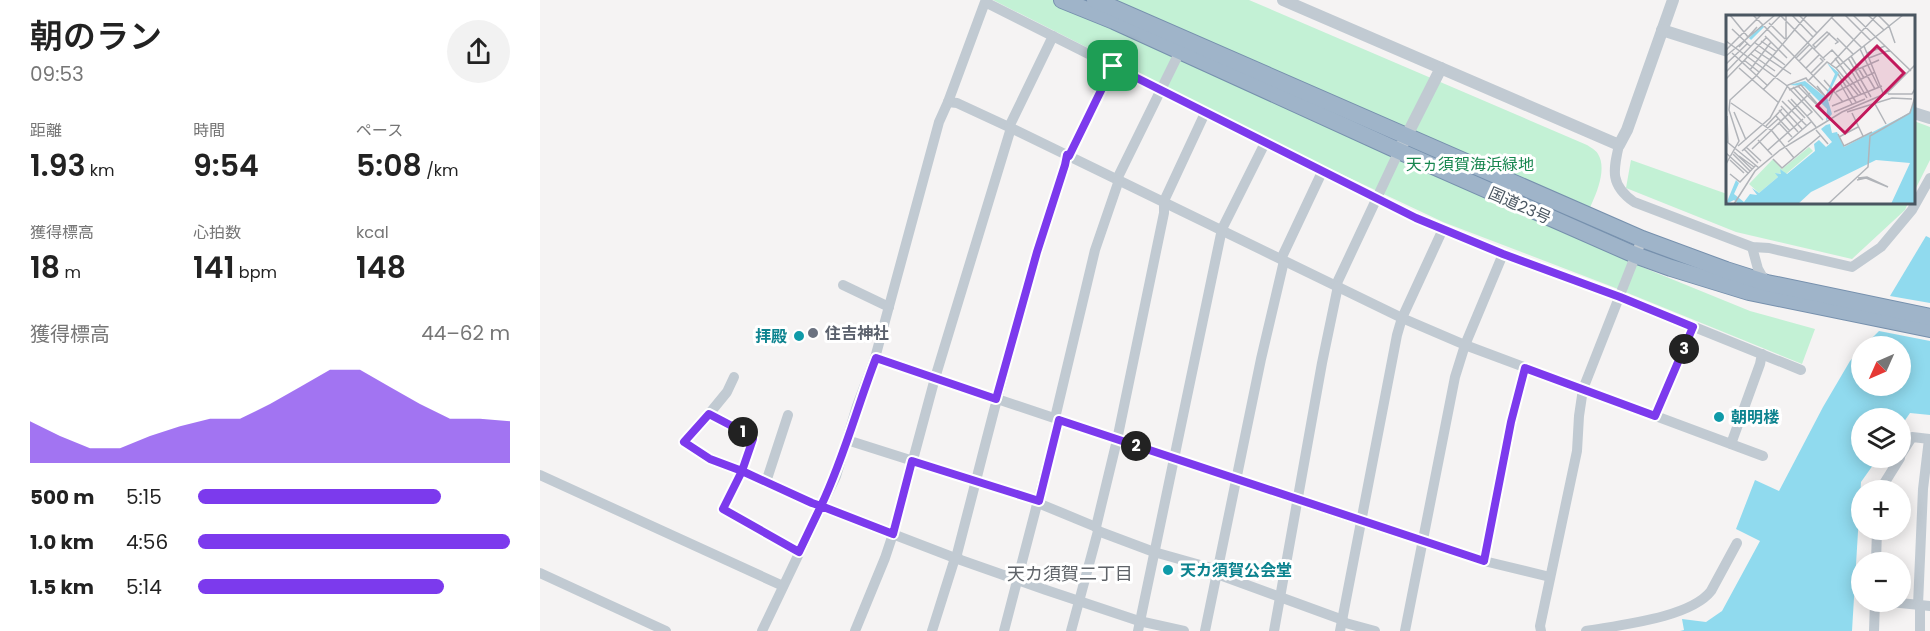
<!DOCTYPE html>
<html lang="ja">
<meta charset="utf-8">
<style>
:root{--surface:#fff;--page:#f2f2f2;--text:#222;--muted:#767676;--accent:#7c3aed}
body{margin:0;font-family:Poppins,"Noto Sans JP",sans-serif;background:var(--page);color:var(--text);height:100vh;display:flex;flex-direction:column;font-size:22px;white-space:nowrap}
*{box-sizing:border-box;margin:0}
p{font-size:20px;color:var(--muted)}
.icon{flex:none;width:33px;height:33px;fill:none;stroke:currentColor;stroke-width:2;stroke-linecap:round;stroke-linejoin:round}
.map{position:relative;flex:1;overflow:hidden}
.details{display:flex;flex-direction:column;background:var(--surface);width:540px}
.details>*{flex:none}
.needle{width:39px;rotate:225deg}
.controls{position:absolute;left:1311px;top:336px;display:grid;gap:12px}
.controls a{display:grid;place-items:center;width:60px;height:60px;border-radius:50%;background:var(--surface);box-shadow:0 3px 15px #0003;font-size:30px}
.pin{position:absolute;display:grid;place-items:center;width:51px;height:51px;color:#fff;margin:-26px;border-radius:12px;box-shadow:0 3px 9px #0006}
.km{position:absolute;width:30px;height:30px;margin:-15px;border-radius:50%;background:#222;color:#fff;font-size:16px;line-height:30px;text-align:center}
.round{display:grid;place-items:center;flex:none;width:63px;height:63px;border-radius:32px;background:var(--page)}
.head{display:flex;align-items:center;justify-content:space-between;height:102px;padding:0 30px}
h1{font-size:33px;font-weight:600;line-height:45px}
.figures{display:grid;grid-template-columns:repeat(3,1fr);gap:9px;height:102px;padding:6px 30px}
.figures div{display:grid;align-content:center}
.figures b{font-size:30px;font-weight:600}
.figures small{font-size:16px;font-weight:400}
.figures p{font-size:16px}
.chart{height:168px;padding:12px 30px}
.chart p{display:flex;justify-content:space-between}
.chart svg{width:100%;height:108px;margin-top:6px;fill:var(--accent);opacity:.7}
ul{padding:0 30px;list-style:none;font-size:20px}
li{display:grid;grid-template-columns:96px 72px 1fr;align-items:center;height:45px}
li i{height:15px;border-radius:8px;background:var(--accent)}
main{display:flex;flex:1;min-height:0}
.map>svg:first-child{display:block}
.green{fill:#c3f1d5}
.water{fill:#90daee}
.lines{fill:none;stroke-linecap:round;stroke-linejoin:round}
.trunk-casing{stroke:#7690ad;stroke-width:18}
.minor{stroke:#c1cad2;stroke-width:10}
.tertiary{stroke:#c1cad2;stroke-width:12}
.trunk{stroke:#9fb4c9;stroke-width:16}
.route-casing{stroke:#fff;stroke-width:12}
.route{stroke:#7c3aed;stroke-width:8}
.worship-dot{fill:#6b7280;stroke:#fff;stroke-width:2}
.culture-dot{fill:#0f9aa8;stroke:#fff;stroke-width:2}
.labels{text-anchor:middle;stroke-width:6;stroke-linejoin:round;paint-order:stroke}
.park-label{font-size:16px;fill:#17864f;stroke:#fff}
.street-label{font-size:16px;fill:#4a5661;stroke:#fff}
.worship-label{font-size:16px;font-weight:bold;fill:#5b616d;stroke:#fff;text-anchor:start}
.culture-label{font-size:16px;font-weight:bold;fill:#0d838f;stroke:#fff;text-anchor:start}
.neighbourhood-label{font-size:18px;fill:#5f6368;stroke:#fff}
.inset-river{fill:none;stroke:#90daee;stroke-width:3}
.inset-road{fill:none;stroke:#b1b4b9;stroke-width:1.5}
.view{fill:#c2185b;fill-opacity:0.15;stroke:#c2185b;stroke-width:3}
.inset-edge{fill:none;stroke:#4a5661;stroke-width:3}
</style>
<main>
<section class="details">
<div class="head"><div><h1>朝のラン</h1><p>09:53</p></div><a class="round"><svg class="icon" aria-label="share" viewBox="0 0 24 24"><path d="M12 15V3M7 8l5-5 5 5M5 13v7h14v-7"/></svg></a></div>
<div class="figures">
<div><p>距離</p><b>1.93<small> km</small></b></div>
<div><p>時間</p><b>9:54</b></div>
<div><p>ペース</p><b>5:08<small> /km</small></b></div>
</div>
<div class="figures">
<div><p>獲得標高</p><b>18<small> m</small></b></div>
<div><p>心拍数</p><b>141<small> bpm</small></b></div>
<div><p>kcal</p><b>148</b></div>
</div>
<div class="chart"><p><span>獲得標高</span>44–62 m</p>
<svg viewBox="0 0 160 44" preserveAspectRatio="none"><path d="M0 44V27L10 33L20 38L30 38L40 33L50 29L60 26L70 26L80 20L90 13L100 6L110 6L120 13L130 20L140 26L150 26L160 27V44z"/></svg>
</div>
<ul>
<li><b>500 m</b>5:15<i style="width:78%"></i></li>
<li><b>1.0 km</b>4:56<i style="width:100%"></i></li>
<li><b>1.5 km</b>5:14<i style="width:79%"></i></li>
</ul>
</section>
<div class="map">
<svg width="1390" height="631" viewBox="0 0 1390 631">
<rect width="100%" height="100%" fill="#f5f3f3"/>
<g class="green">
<path d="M453 0H709L1047 145C1050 147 1056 150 1058 154 1071 175 1045 216 1036 235L1086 257 1102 267 1210 311 1275 329 1262 364 1073 287 903 222 748 149Z"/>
<path d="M1374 121 1390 127V160L1374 192Z"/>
<path d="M1091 160 1187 194 1188 202 1368 203 1365 210 1312 259 1196 232 1086 188Z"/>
</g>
<g class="water">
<path d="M1386 236 1390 238V303L1350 296Z"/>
<path d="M1339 331 1390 341V415L1370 413 1361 426 1360 418H1322V458H1338L1321 482 1312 631H1140L1144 630 1142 619 1166 622 1182 611 1220 541 1196 529 1215 480 1239 491 1283 407 1310 361 1321 349 1322 386H1360V346H1324Z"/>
</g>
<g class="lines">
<g class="trunk-casing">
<g id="trunk">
<path d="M522 0 574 21 859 151 1095 255 1131 268 1209 292 1390 329"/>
<path d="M555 0 1102 239 1186 270 1227 283 1390 317"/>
</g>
</g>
<g class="minor">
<path d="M408 102 417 103 471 128 862 318 925 345 1223 456"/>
<path d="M469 127 513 36"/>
<path d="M1079 145C1073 171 1070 185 1094 202L1212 247 1229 248 1312 267 1341 247 1372 210 1390 178"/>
<path d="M529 156 573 66"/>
<path d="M577 179 640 51"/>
<path d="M1212 247 1218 269 1226 283"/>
<path d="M741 259 782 172"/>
<path d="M303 285 349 307"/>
<path d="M796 285 859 151"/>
<path d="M335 358 821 521 944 561 1010 577"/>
<path d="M169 414 187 392 194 377"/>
<path d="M1115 416 1153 327"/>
<path d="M515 418 555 250 579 180"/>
<path d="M307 440 499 501"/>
<path d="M1191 444 1220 364 1222 354"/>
<path d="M1360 456 1372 437 1390 439"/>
<path d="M0 475 243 586"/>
<path d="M226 482 248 415"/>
<path d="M1340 490 1360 458"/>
<path d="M498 503 556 527"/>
<path d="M558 531 614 552 678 570"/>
<path d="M259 552 183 509 202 471 213 439 169 414 144 442 170 459 202 471 272 503 415 558 506 590 599 621 644 631"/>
<path d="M418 559 417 554C451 424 482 293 525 165L527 155"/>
<path d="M944 561 971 422 985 368"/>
<path d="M1336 562 1337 530"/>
<path d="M0 573 126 631"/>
<path d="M677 574 803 620"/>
<path d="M1350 602 1390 606"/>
<path d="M1378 605 1383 489 1389 439"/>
<path d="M802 622 835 631"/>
<path d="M222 631 296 476 317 406 335 358 399 122 408 102 445 2 876 218 963 254 1080 297 1261 370"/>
<path d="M315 631 345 558 353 534 395 378 471 128"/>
<path d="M392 631 415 558"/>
<path d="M464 631 519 420"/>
<path d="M531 631 558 531 556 527 577 440 624 213V201L665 113"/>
<path d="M598 631 682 229 725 143"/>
<path d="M665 631 721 359 744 261"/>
<path d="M734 631 782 363 798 286"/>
<path d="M800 631 857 335 862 318 903 229"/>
<path d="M865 631 915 377 925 345 963 254"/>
<path d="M1001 631 1000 626 1037 451 1039 416 1043 389 1102 239"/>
<path d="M1046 631C1079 625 1150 618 1171 591L1197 543"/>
<path d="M1334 631 1335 602"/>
<path d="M1380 631V605"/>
</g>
<g class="tertiary">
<path d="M743 0 1079 145 1087 130 1133 0"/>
<path d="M1122 30 1188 51"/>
<path d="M1374 113 1390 118"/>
<path d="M859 151 901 68"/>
</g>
<use href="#trunk" class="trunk"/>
</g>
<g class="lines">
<g class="route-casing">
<path id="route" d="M573 66 529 156 527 155 525 165 497 252 456 399 336 358C317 407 304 458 281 506L272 503 202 471 213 439 211 436 169 414 144 442 170 459 202 471 183 509 259 552 281 506 353 534 372 461 499 501 519 420 944 561 971 422 985 368 1115 416 1153 327 1080 297 963 254 876 218 573 66"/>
</g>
<use href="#route" class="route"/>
</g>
<circle class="worship-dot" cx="273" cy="333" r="6"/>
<g class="culture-dot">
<circle cx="259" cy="336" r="6"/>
<circle cx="1179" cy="417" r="6"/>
<circle cx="628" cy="570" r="6"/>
</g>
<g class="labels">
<g class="park-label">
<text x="930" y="170">天ヵ須賀海浜緑地</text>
</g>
<g class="street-label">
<text transform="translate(980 205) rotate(24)" y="6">国道23号</text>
</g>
<g class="worship-label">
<text x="285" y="339">住吉神社</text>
</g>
<g class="culture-label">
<text x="247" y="342" text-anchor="end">拝殿</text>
<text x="1191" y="423">朝明楼</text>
<text x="640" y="576">天カ須賀公会堂</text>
</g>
<g class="neighbourhood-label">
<text x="530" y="580">天カ須賀二丁目</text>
</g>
</g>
<g transform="translate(1186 15)">
<rect width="189" height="189" fill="#f5f3f3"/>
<path d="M83 132 87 136 60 159 54 154 56 159 50 158 52 162 33 178 23 169 47 144 56 154Z" fill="#c3f1d5"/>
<path d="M101 48 113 58 101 82 106 99 100 106 101 94 78 71 63 70 79 66 99 82 109 59ZM189 85V189H165L184 148 150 145 85 177 72 189H12L8 185 0 189 10 165 13 168 8 179 18 187 24 179 31 180 26 173 33 178 52 162 49 158 55 159 54 154 61 159 89 136 88 129 93 125 100 132 106 127 95 114 100 110 104 109 106 118 111 117 118 132 183 98Z" fill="#90daee"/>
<path class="inset-river" d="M24 24 37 11"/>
<path class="inset-road" d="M4 0 22 22M27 0 68 41M60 0V24M66 0 87 22M73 0 91 18M119 0 145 26M127 0 185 56M142 0 158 15M152 0 163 11 169 28M55 1 99 45M105 2 136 33M43 8 59 24M6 14 25 32M39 21 61 43M111 23 127 39M0 26 60 70 86 97 81 101 90 112M35 26 51 37M28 27 59 50M138 31 157 78M13 32 31 12M90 33 87 30 101 17 112 27 109 29M88 34 104 18M134 34 153 73M0 35 35 0M29 35 65 59M6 38 42 71M141 38 159 31M25 39 49 56M0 41 49 0M68 41 102 76M125 41 138 63M70 43 83 30M97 43 106 35 126 57 141 83M109 43 135 79M122 43 145 82M143 43 164 35M18 45 33 57M73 46 86 33M0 49 22 28M105 49 151 0M136 52 149 74M13 53 53 88M80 53 93 40M110 53 132 80M24 55 45 27M128 56 153 45M0 57 55 0M85 58 97 46 94 43M112 59 130 87M0 64 41 22M98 65 117 87M82 66 99 81 91 71M114 68 126 89M72 71 93 92M67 72 97 105M37 75 108 0M63 75 75 70 100 99M110 77 149 57M162 79H186L189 74M65 84 81 101M62 85 79 103M56 86 81 111M103 86 110 70 117 66M5 88 46 116M149 89 160 109M55 91 76 114M106 91 156 71M53 95 72 117M8 97 20 125M108 97 139 84M121 97 166 83 186 84M126 98 137 121M1 101 2 127M50 101 64 116M0 102V129M53 108 66 122M40 111 56 94M90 115 102 129M46 116 68 143M112 119 118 131 146 117M113 122 132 112M32 125 46 140M0 126 33 153M62 127 85 107M12 131 44 103 62 70 80 63 82 66 101 47 110 53 177 0M20 132 35 146M18 134 32 148M26 134 84 78M42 135 77 104M16 136 52 104M8 137 26 154M0 138 22 158M7 139 24 156M13 141 28 152M47 144 56 153 95 120M4 145 18 158M0 149 13 126 3 95 4 85 30 61 81 0M4 159 14 167 30 150M131 165 140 163 162 172 141 162 132 163M8 189 29 156 54 135 116 97 161 78 189 50M102 189 142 152 144 121 184 98 189 82"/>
<path class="view" d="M151 31 178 58 119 118 91 91Z"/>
<rect width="189" height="189" class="inset-edge"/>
</g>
</svg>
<div class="controls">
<a><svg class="needle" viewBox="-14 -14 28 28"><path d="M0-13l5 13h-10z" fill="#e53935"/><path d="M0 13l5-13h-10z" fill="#767676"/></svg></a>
<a><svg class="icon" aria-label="layers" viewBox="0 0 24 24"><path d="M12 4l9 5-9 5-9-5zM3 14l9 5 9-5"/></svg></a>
<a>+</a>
<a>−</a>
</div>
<div class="pin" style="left:573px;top:66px;background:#1e9e55"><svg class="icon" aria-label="arrive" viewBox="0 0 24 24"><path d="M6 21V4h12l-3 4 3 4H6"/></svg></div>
<b class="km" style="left:203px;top:432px">1</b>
<b class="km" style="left:596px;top:446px">2</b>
<b class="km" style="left:1144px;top:349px">3</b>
</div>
</main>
